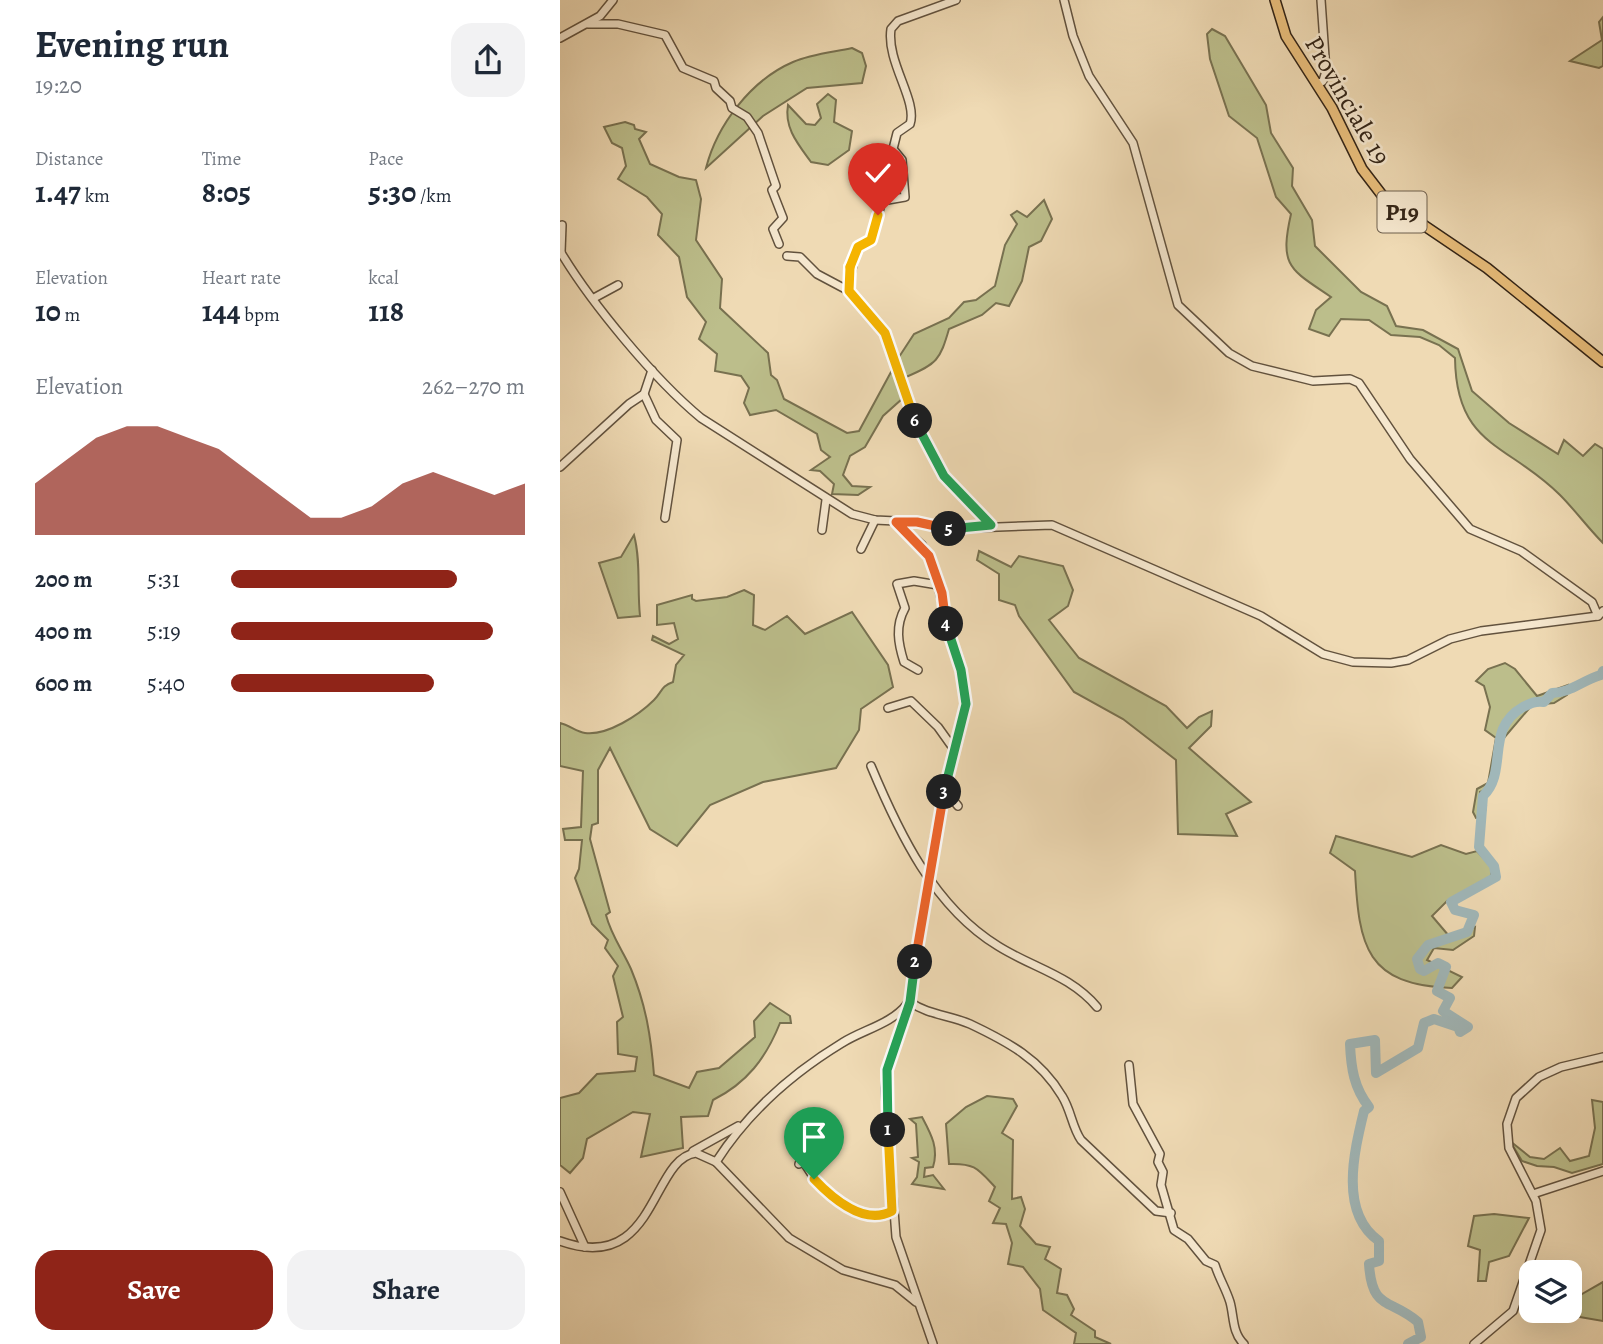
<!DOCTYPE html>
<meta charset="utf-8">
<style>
:root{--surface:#fff;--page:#f2f2f3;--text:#1f2937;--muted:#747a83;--accent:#8f2418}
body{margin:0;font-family:Alegreya,serif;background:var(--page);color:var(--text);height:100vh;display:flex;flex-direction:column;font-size:26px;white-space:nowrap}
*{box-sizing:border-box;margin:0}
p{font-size:23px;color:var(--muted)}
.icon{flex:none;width:38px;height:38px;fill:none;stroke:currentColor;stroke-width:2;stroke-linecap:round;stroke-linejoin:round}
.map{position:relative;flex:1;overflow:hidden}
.details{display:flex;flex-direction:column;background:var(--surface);width:560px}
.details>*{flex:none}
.tools{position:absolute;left:959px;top:1260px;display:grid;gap:14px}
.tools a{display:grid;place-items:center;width:63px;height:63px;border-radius:14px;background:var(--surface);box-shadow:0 7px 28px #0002;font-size:35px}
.pin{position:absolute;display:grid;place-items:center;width:60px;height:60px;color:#fff;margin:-72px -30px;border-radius:50% 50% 50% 0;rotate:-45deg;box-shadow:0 0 7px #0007}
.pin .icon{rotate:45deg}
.km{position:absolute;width:35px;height:35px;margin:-18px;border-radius:50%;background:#222;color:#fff;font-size:19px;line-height:35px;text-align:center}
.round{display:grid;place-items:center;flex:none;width:74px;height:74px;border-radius:21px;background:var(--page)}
.overview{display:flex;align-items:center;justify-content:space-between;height:119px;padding:0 35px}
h1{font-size:38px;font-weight:700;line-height:52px}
.metrics{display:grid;grid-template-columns:repeat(3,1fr);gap:10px;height:119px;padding:7px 35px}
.metrics div{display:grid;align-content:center}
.metrics b{font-size:30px;font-weight:700}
.metrics small{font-size:19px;font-weight:400}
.metrics p{font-size:19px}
.chart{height:196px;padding:14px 35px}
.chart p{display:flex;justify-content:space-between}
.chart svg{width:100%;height:126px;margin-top:7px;fill:var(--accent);opacity:.7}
.primary-button{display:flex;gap:14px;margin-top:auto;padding:14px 35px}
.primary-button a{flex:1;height:80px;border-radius:21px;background:var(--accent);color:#fff;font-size:28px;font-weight:700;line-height:80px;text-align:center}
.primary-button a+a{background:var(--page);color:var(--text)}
ul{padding:0 35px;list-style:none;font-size:23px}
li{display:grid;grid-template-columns:112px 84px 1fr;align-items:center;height:52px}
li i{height:18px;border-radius:9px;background:var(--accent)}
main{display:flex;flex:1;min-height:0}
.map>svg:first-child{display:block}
.green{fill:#bcbe8b;stroke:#787150;stroke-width:2}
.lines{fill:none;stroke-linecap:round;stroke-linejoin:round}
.river{stroke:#a0b7b9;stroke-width:10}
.minor-casing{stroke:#62523e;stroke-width:10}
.major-casing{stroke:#332416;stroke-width:12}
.minor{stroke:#f5e7ce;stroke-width:7}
.major{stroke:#e8bd7a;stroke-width:9}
.split-1-casing{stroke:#fff;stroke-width:14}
.split-2-casing{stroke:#fff;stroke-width:14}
.split-3-casing{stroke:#fff;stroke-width:14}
.split-4-casing{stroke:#fff;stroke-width:14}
.split-5-casing{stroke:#fff;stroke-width:14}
.split-6-casing{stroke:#fff;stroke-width:14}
.split-7-casing{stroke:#fff;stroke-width:14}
.split-8-casing{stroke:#fff;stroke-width:14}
.split-1{stroke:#f5b400;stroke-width:9}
.split-2{stroke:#22a559;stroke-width:9}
.split-3{stroke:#f0652b;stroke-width:9}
.split-4{stroke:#22a559;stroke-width:9}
.split-5{stroke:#f0652b;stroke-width:9}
.split-6{stroke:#22a559;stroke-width:9}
.split-7{stroke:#f5b400;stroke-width:9}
.split-8{stroke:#f5b400;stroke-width:9}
.labels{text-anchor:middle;stroke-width:5;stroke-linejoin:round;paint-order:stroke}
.shield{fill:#f5e7ce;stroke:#6d5e4d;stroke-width:2}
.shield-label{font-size:24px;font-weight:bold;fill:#332416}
.street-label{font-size:26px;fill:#332416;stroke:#f5e7ce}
</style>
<main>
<section class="details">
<div class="overview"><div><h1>Evening run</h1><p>19:20</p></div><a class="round"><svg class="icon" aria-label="share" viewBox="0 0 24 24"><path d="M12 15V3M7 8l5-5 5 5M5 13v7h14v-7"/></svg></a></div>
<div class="metrics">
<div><p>Distance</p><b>1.47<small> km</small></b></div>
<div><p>Time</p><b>8:05</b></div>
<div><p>Pace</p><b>5:30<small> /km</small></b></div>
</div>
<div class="metrics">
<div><p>Elevation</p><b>10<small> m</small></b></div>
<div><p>Heart rate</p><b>144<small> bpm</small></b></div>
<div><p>kcal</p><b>118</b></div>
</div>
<div class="chart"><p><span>Elevation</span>262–270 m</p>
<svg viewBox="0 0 160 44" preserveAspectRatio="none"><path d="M0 44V26L10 18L20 10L30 6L40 6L50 10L60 14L70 22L80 30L90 38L100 38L110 34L120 26L130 22L140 26L150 30L160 26V44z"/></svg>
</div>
<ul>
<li><b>200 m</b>5:31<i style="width:77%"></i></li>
<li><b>400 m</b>5:19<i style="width:89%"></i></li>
<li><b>600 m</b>5:40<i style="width:69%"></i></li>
</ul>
<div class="primary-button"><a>Save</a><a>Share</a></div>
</section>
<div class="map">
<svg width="1043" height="1344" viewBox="0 0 1043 1344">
<rect width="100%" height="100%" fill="#efdab4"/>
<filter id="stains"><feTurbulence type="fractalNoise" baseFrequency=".00286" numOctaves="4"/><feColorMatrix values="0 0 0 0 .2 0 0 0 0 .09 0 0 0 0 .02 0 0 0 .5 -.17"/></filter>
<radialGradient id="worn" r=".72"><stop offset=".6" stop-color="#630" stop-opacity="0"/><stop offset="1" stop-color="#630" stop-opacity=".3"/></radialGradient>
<g class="green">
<path d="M1043 17V66L1039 68 1010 61 1042 40 1039 22Z"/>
<path d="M652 29 665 36 706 105 711 133 733 168 732 186 752 220 755 246 801 292 827 306 836 326 863 330 898 349 912 391 949 423 998 454 1004 440 1023 456 1035 444 1043 449V543C1028 528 1015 510 1000 495 948 443 896 447 895 358L879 345 860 337 831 335 809 320 781 319 769 336 749 329 756 310 771 297C730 269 719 267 731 214L716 197 697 138 669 116 650 59 647 34Z"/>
<path d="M292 48 302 53 306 66 302 83 247 88 203 116 146 168C157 125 191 80 233 62 251 54 274 52 292 48Z"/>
<path d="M268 94 276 100 274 122 292 131 289 150 268 165 251 162C238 144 224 128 228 105L246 124 255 125 261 118 257 104Z"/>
<path d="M65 122 74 125 75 129 86 132 79 139 90 164 119 177 136 180 141 199 136 240 162 279 160 308 208 353 211 375 217 380 224 399 287 433 299 431 331 372 342 384 343 398 323 416 305 447 290 456 283 475 292 486 310 487 298 495 272 494 274 484 260 471 251 470 270 457 261 450 257 434 216 410 190 415 184 403 189 388 181 376 155 371 157 354 139 339 146 322 127 297 119 257 98 235 102 214 87 197 58 179 66 166 62 148 52 143 44 127Z"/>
<path d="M484 200 492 219 481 241 469 247 462 281 449 306 436 303 422 315 389 329C380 360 377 364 346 377L337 360 354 334 389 318 404 302 416 300 435 286 445 245 457 224 451 215 457 211 467 217Z"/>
<path d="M74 535C81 561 77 589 80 616L58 618 39 563 61 557Z"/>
<path d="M419 551 451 567 459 556 503 566 513 590 508 606 489 620 519 658 606 706 627 728 639 717 652 711 651 726 629 748 691 802 666 814 677 836 618 834 616 760 563 719 514 692 459 616 455 605 439 600V574L417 560Z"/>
<path d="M184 590 194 595 193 625 205 630 227 616 245 634 292 612 328 665 333 687 301 709 299 730 276 768 203 782 150 805 117 846 90 829 50 748 38 770V823L32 825 30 839 50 912 46 915C51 935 63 951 71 969 86 1005 91 1037 94 1075L129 1088 137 1072 159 1068 195 1037 194 1021 210 1003 230 1016 231 1023H220C206 1058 187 1083 153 1100L148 1116 121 1117 123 1148 81 1157 90 1114 73 1112 27 1139 23 1158 10 1173 0 1165V1098L19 1093 37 1074 75 1071 77 1057 58 1054 57 1022 63 1017 53 976 58 966 45 948 48 940 32 924 15 878 19 869 22 840H5L3 829 21 827 23 771 0 766V723C9 725 17 732 25 733 47 736 79 715 94 700 102 692 101 686 113 682L116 665 124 655 92 640 93 636 109 644 118 639 114 623 97 625V605L132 595V599L136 601 167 597Z"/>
<path d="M945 663 955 669 977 696 1008 685 1007 695 994 703 972 705 943 739 928 789 920 792V803L926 806 924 817 916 818 913 812 917 789 928 783 936 738 925 730 930 707 924 686 916 681 928 669Z"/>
<path d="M776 836 852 857 881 845 906 854 917 851 932 867 931 876 887 901 872 916 889 936 915 927 914 936 893 950 874 948 867 960 902 977 892 988C806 985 799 947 795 871L770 853Z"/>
<path d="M427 1096 453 1099 457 1106 442 1133 453 1140 452 1199 461 1197 465 1209 460 1226 476 1244 490 1247 485 1259 501 1269 497 1293 507 1295 514 1309 511 1315 535 1331V1337L551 1344H514L516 1333 483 1310 480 1289 463 1267 448 1264 452 1243 446 1224 433 1223 440 1208 429 1201 435 1187C418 1169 415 1163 389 1164L386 1124 406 1107Z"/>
<path d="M1032 1100 1043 1102V1164L1012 1173 994 1167 977 1166 962 1161 950 1141 970 1157 984 1159 1000 1148 1010 1161 1029 1156 1035 1128Z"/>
<path d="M362 1117C371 1134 379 1148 373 1167L365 1168 364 1177 373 1175 384 1189 352 1184 357 1177 359 1162 352 1158 358 1157 356 1124 350 1119Z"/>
<path d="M934 1214 969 1218 949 1256 929 1262 926 1281H918L920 1250 908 1246 914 1216Z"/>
<path d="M1043 1282V1321L1014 1316 1006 1311H1010V1296L1015 1298Z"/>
</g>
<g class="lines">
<path class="river" d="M848 1344 861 1337 858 1322C830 1298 812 1311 809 1264L819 1261V1241C779 1213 794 1152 804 1111L809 1107C794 1088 791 1068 790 1044L815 1040 816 1073 858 1048 864 1023 874 1019 898 1027 900 1032 908 1027 883 1011 890 998 877 991 886 967 878 963 864 971 860 969 857 959 868 945 907 932 914 915 895 910 891 902 936 877 934 866 919 847 923 796C949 771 924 729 963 707 971 703 975 701 984 702L992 693C1010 693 1023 680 1041 675L1043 671"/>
<g class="minor-casing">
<g id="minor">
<path d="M396 0 338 21 331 29C326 62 358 101 350 124L337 133 333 149 342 160 345 197 322 201 311 240 297 247 288 286 289 291 323 330 353 417 384 476 431 525"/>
<path d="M504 0 513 36 529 76 573 143 618 305 669 353 692 366 753 381 790 379 799 383 850 459 910 529 961 551 1032 602 1038 616"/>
<path d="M28 24H58L105 35 123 68 154 81 156 88 170 101 172 108 187 117 198 133 216 186 212 190 223 218 213 229 219 244"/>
<path d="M0 38 40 16 53 0"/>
<path d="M757 85 763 81 766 71 761 0"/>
<path d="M0 251C31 303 94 379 141 418L292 514 315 520 357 522 386 529 492 525 701 616 763 654 793 662 831 663 848 660 890 639 921 631 1038 616 1043 611"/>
<path d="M1 252 2 225"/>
<path d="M227 256 240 257 257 274 289 291"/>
<path d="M34 298 58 285"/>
<path d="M84 394 96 420 117 440 105 518"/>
<path d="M0 467 69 404 84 394 92 370"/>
<path d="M336 522 362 545 374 566 387 626 401 670 406 704 375 836 350 1002 328 1064 325 1088 336 1237 373 1344"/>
<path d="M262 530 266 500"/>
<path d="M301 549 315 520"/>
<path d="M358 670 344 662C338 643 335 626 345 608L337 584 354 581 378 585"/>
<path d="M328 708 351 701 378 727 393 748"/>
<path d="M311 766C339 833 374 907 438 946 473 968 510 975 537 1007"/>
<path d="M385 790 398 806"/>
<path d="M350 1002C368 1015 390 1015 410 1024 448 1042 480 1059 502 1096 511 1110 512 1127 521 1140L596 1211 611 1213"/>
<path d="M569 1065 573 1104 600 1154 598 1162 603 1172 601 1185 614 1230 628 1239 646 1261 655 1265C659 1278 666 1289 670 1302 674 1316 672 1333 684 1344"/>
<path d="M133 1151 178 1126"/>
<path d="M156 1162 229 1238 283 1270 335 1285 356 1302"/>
<path d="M239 1164 241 1159C247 1166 251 1174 256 1181 272 1202 308 1224 333 1211"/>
<path d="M0 1192 25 1247"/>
<path d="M973 1194 1043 1171"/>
<path d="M0 1241C97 1276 90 1158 136 1153L156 1162C188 1112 231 1074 282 1043 302 1030 332 1024 347 1004"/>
<path d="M914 1344 953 1311 981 1230 976 1201 949 1148 947 1124 956 1098 979 1077 1001 1067 1043 1057"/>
</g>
</g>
<g class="major-casing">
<path id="major" d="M715 0 726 36 772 108 802 169 825 199 927 268 1043 362"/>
</g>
<use href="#minor" class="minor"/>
<use href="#major" class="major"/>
</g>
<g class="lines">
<g class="split-1-casing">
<path id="split-1" d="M254 1179C273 1199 305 1226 332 1211L328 1130"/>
</g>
<g class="split-2-casing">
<path id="split-2" d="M328 1130 327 1070 350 1002 355 962"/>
</g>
<g class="split-3-casing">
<path id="split-3" d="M355 962 384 792"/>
</g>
<g class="split-4-casing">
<path id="split-4" d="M384 792 406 704 401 670 386 624"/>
</g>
<g class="split-5-casing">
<path id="split-5" d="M386 624 382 593 369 556 336 522H357L389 529"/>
</g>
<g class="split-6-casing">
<path id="split-6" d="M355 421 384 476 431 525 389 529"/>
</g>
<g class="split-7-casing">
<path id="split-7" d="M290 267 289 291 325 333 355 421"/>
</g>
<g class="split-8-casing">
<path id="split-8" d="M290 267 298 247 311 240 318 215"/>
</g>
<use href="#split-1" class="split-1"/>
<use href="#split-2" class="split-2"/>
<use href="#split-3" class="split-3"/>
<use href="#split-4" class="split-4"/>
<use href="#split-5" class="split-5"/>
<use href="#split-6" class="split-6"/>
<use href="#split-7" class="split-7"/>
<use href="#split-8" class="split-8"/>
</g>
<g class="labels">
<rect class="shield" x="817.5" y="191.5" width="49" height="41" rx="5"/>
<g class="shield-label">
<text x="842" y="220">P19</text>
</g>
<g class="street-label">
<text transform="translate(788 100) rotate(60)" y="9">Provinciale 19</text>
</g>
</g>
<rect width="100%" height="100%" filter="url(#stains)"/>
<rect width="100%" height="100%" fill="url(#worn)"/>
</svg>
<div class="tools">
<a><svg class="icon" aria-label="layers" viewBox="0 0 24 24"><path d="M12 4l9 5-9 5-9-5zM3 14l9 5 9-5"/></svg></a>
</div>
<div class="pin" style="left:254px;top:1179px;background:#1e9e55"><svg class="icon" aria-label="arrive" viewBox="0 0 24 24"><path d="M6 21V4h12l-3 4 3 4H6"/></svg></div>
<div class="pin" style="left:318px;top:215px;background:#d93025"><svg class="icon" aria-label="check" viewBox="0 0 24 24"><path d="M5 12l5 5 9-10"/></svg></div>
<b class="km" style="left:328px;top:1130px">1</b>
<b class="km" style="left:355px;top:962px">2</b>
<b class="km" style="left:384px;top:792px">3</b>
<b class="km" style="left:386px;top:624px">4</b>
<b class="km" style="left:389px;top:529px">5</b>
<b class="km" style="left:355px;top:421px">6</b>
</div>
</main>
